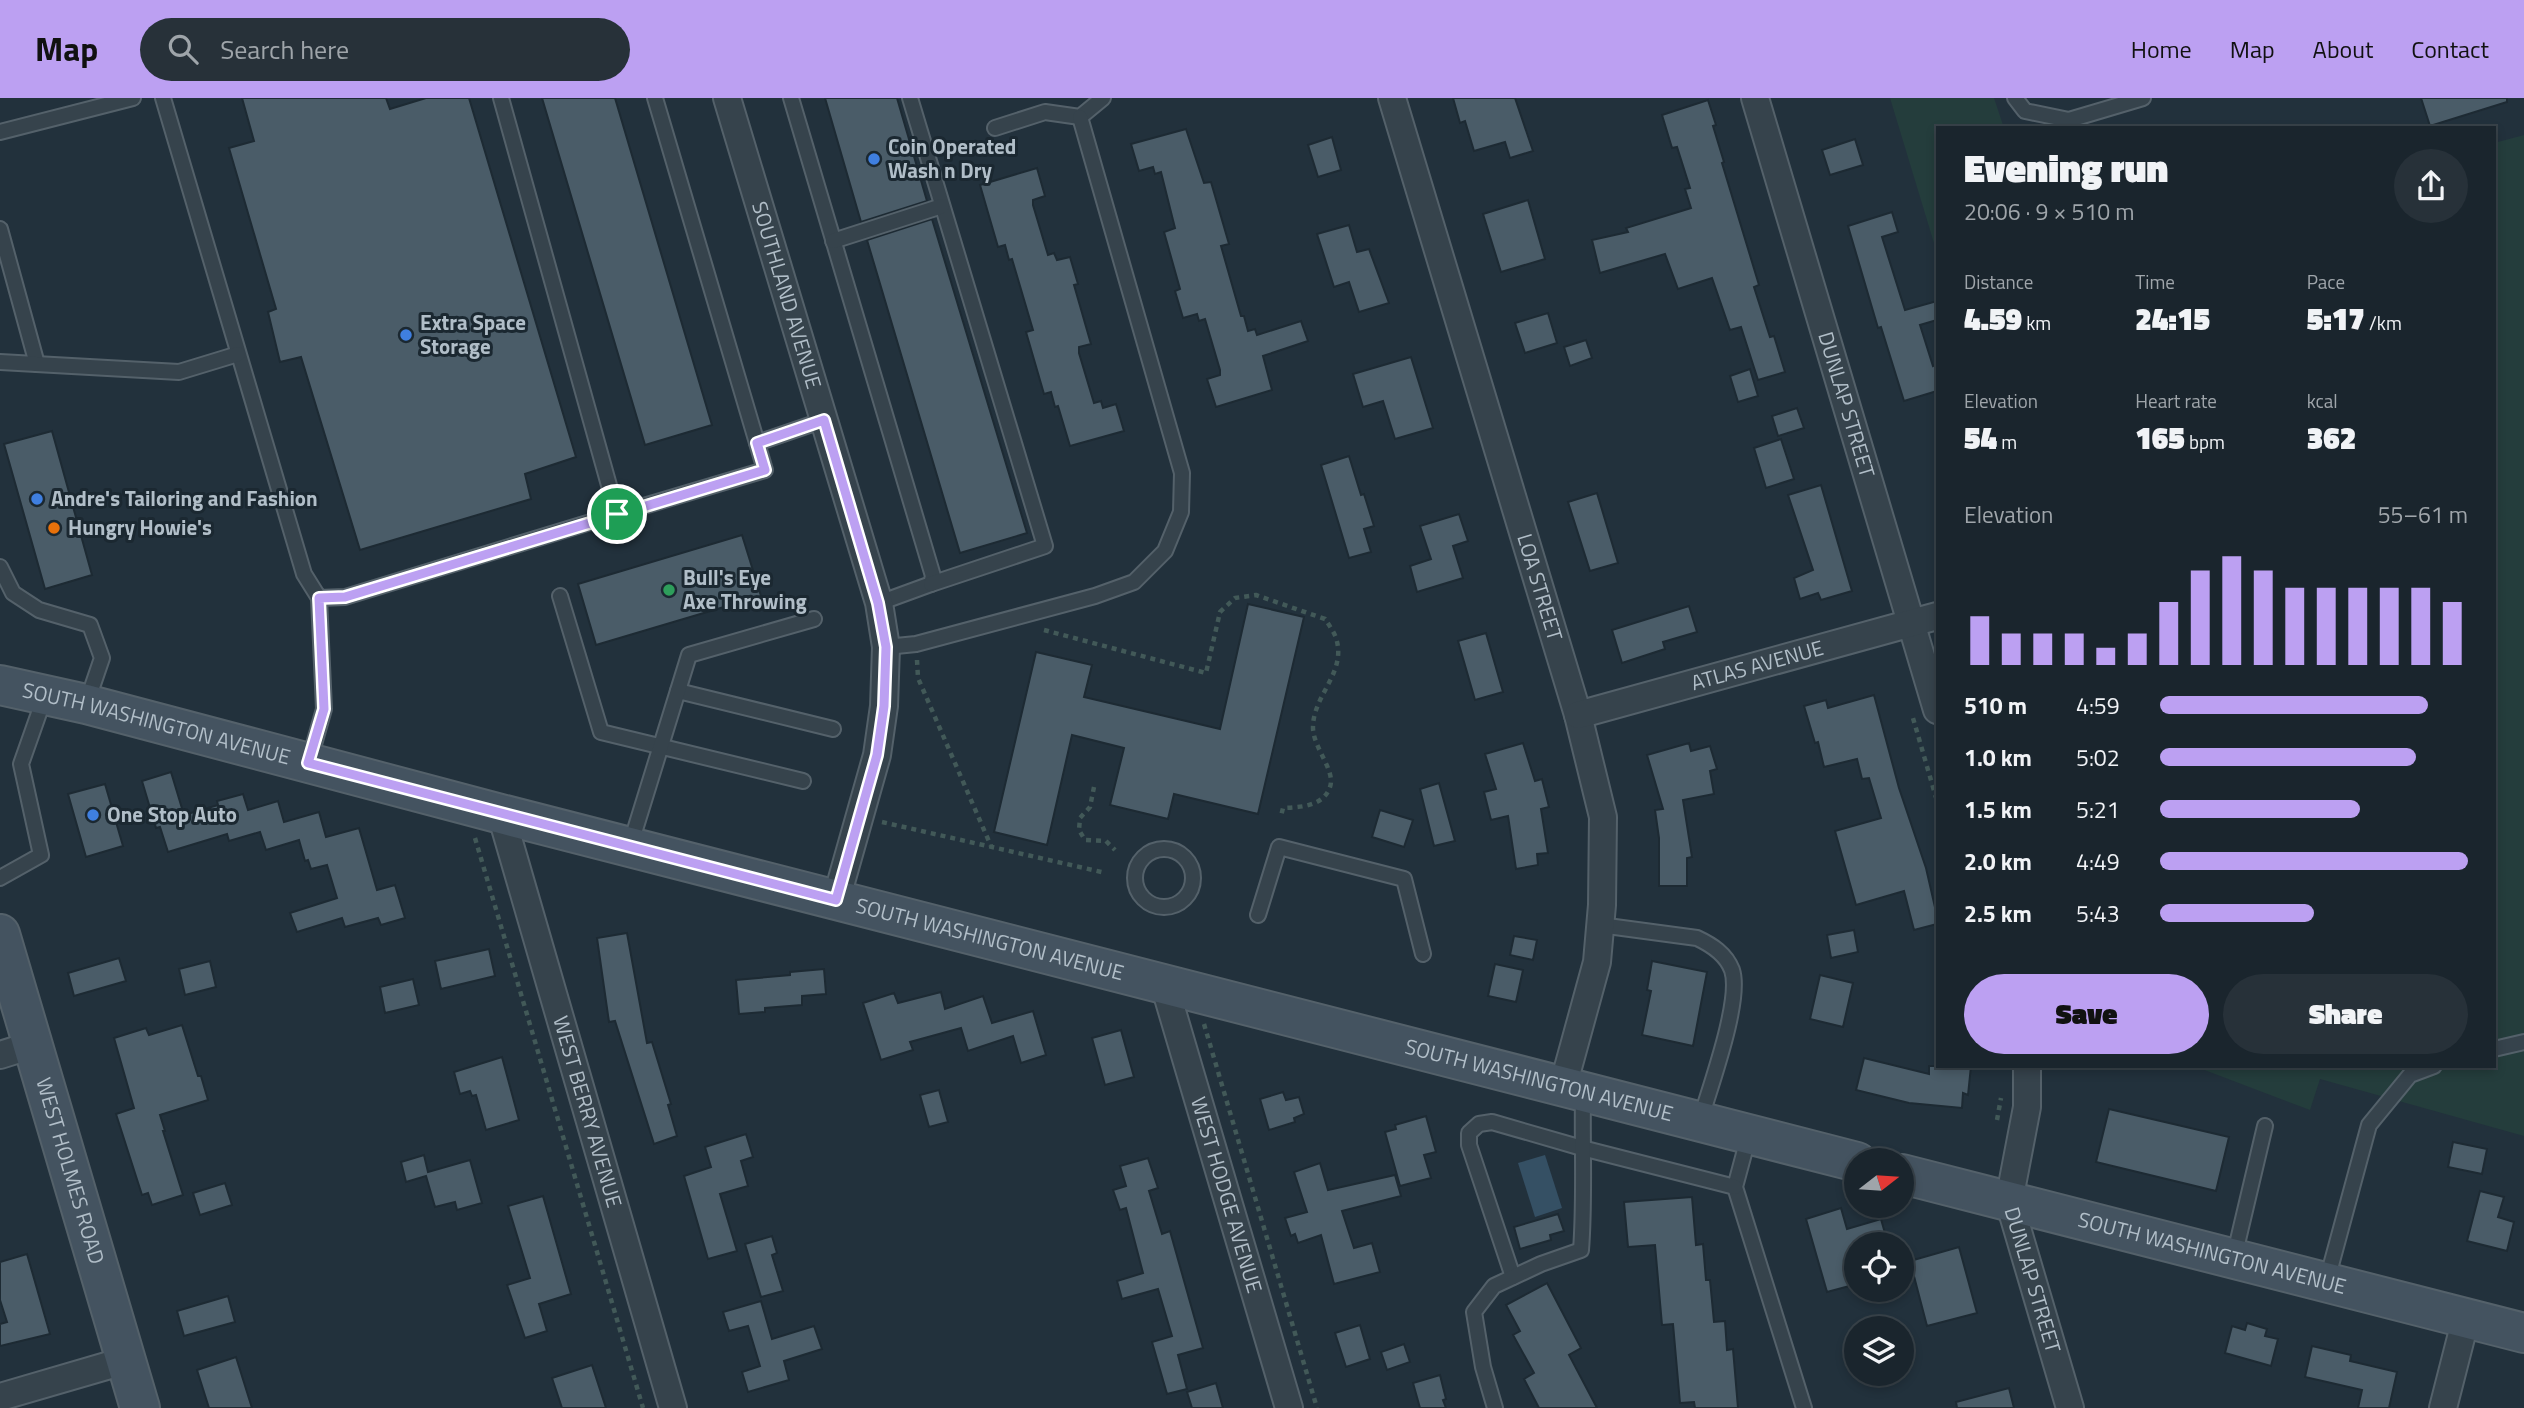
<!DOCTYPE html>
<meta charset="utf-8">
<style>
:root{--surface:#1a252d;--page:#273139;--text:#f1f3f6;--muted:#9fa5aa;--line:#384249;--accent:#bca0f2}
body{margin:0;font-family:"Titillium Web",sans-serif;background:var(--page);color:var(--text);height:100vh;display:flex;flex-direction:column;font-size:26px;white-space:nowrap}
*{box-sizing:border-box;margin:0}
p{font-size:23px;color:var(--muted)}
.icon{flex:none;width:38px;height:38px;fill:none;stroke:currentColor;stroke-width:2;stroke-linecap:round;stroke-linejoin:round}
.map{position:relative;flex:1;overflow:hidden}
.side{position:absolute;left:1936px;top:28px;width:560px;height:942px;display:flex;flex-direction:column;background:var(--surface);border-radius:0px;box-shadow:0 4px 10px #0003,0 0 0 2px var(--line)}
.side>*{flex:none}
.needle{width:46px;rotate:73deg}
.controls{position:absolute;left:1844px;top:1050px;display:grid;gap:14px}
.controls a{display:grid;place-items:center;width:70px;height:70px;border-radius:50%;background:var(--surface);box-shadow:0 4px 10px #0003,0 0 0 2px var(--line);font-size:35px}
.pin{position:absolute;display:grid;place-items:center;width:60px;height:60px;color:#fff;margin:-30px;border:4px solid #fff;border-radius:50%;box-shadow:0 2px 7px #0007}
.round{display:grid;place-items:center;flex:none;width:74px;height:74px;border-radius:37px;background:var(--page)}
.headline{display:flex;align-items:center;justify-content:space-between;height:119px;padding:0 28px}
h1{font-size:38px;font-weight:800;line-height:52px}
.figures{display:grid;grid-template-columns:repeat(3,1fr);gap:10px;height:119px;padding:7px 28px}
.figures div{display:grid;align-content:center}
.figures b{font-size:30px;font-weight:800}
.figures small{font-size:19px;font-weight:400}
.figures p{font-size:19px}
.chart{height:196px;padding:14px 28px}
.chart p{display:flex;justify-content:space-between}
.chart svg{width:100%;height:126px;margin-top:7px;stroke:var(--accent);stroke-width:6}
.primary-button{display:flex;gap:14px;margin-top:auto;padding:14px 28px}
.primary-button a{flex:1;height:80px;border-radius:42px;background:var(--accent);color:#111;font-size:28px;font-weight:800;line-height:80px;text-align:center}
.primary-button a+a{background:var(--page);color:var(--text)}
ul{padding:0 28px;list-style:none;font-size:23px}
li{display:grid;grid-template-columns:112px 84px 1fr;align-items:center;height:52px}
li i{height:18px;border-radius:9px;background:var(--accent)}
header{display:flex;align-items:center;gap:42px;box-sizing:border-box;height:98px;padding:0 35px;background:var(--accent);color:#111}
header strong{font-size:33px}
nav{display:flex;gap:38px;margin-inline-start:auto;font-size:24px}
.search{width:490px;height:63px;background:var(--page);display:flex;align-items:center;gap:18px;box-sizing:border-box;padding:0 24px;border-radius:38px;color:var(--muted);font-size:26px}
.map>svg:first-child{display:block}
.green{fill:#243d3c}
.water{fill:#355064}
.building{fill:#4a5c68;stroke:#1d2a33;stroke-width:2}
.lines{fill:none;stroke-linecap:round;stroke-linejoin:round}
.lane-casing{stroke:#54616a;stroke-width:18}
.street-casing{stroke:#54616a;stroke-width:30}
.secondary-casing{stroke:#54616a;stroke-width:42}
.path{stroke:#425958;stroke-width:4.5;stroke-dasharray:5 5;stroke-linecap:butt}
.lane{stroke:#36434c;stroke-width:14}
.street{stroke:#36434c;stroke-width:26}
.secondary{stroke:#445360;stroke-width:38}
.route-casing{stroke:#fff;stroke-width:14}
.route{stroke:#bca0f2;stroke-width:9}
.shop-dot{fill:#3f7fe0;stroke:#1b2831;stroke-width:2.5}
.food-dot{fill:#e8710a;stroke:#1b2831;stroke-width:2.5}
.leisure-dot{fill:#2e9e5b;stroke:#1b2831;stroke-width:2.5}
.labels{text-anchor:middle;stroke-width:6;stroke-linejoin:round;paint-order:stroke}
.poi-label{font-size:21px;font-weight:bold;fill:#b1bec8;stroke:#1b2831;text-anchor:start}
.street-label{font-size:21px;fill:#b1bec8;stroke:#1b2831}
</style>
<header>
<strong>Map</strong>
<div class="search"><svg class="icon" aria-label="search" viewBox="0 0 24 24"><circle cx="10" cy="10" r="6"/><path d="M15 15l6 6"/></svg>Search here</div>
<nav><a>Home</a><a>Map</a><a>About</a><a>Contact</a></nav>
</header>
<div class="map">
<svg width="2524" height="1310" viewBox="0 0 2524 1310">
<rect width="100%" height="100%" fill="#22313c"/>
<g class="green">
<path d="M1890 0H1994L2004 30H1937V155Z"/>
<path d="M2524 37V1038L2320 981 2310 1012 2194 968H2494V45Z"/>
</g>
<path class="water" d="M1545 1057 1562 1110 1535 1119 1518 1065Z"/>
<g class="building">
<path d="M242 0H386L390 11 426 0H469L576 359 525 376 531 401 360 452 301 259 280 264 268 214 276 211 229 50 254 43Z"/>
<path d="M542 0H615L712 327 645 347Z"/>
<path d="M825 0H897L927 103 861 124Z"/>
<path d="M1453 0H1515L1533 53 1510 60 1505 44 1474 53 1465 23 1460 25Z"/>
<path d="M2421 0H2507V4L2430 28Z"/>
<path d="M1708 2 1716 27 1713 28 1724 64 1722 65 1759 187 1754 189 1770 239 1774 238 1785 274 1758 282 1741 229 1730 232 1712 180 1678 191 1665 156 1600 175 1592 142 1628 134 1626 130 1691 110 1685 91 1690 90 1677 49 1672 50 1662 17Z"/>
<path d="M1186 31 1204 85 1211 84 1229 146 1221 148 1241 218H1244L1248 233 1255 231 1257 237 1301 223 1308 243 1263 258 1272 292 1216 309 1207 281 1220 277V272L1205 221 1199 223 1197 216 1183 220 1175 193 1180 191 1164 134 1175 130 1161 74 1155 76 1153 69 1139 73 1131 46Z"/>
<path d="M1332 39 1341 72 1318 79 1308 47Z"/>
<path d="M1855 41 1863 67 1830 77 1822 52Z"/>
<path d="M1037 70 1045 98 1033 102V107L1048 157 1054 155 1057 162 1070 159 1078 186 1074 187 1091 246 1079 249V255L1094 305 1101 303 1103 310 1116 306 1124 333 1070 348 1058 308 1055 309 1051 294 1044 296 1026 234 1033 232 1012 161 1009 162 1005 147 998 149 980 87Z"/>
<path d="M1528 102 1545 161 1501 174 1483 116Z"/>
<path d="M1892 114 1898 134 1882 139 1905 212 1937 203V222L1920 227 1933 268 1937 266V293L1904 303 1881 229 1878 230 1848 128Z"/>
<path d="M932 121 1027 435 960 455 867 142Z"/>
<path d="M1349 127 1357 154 1369 151 1389 205 1359 214 1349 184 1334 189 1317 136Z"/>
<path d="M1548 215 1557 245 1525 255 1515 225Z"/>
<path d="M1586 242 1592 260 1570 268 1564 249Z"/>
<path d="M1411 259 1433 330 1395 341 1383 303 1363 309 1353 276Z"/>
<path d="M1750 271 1758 298 1738 304 1730 278Z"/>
<path d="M1797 310 1804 330 1778 338 1772 318Z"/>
<path d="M52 333 92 477 45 491 4 346Z"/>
<path d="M1781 341 1794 381 1766 390 1754 350Z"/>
<path d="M1349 358 1361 397 1364 396 1374 428 1364 431 1371 454 1349 460 1321 367Z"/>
<path d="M1821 387 1852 493 1821 502 1818 495 1800 501 1794 480 1813 472 1788 397Z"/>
<path d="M1597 395 1618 465 1590 473 1568 404Z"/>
<path d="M1459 416 1468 443 1453 448 1463 480 1417 494 1410 468 1431 461 1420 428Z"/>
<path d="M742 437 761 498 596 547 578 486Z"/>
<path d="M1248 506 1304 519 1258 716 1174 696 1168 721 1110 707 1124 650 1072 637 1047 747 994 734 1036 554 1092 567 1084 599 1220 631Z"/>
<path d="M1689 508 1697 534 1663 544 1665 551 1622 565 1612 532Z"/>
<path d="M1486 535 1503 594 1475 602 1458 543Z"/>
<path d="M1874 597 1899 690 1926 770 1937 818V826L1914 832 1904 793 1856 807 1835 733 1881 720 1869 680 1862 681 1857 661 1824 669 1818 644 1815 645 1804 608 1826 602 1828 610Z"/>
<path d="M1523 645 1535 683 1542 681 1549 709 1541 711 1548 755 1537 756 1538 767 1516 771 1508 718 1491 722 1484 694 1496 691 1485 656Z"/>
<path d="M1689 645 1691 653 1710 648 1717 671 1710 673 1714 696 1683 702 1692 759 1687 760V788H1659V740L1655 712 1663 711 1647 657Z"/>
<path d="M171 674 184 717 218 707 217 703 243 696 248 712 278 703 284 724 319 714 326 739 359 730 377 792 395 787 405 820 381 827 378 820 345 829 342 820 297 834 290 815 337 800 327 767 311 771 308 762 305 763 299 742 266 752 260 734 229 743 227 736 168 754 160 729 156 730 142 683Z"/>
<path d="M1439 685 1455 743 1434 748 1420 691Z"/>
<path d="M105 686 123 748 86 759 68 696Z"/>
<path d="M1380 712 1413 722 1404 749 1372 739Z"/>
<path d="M1854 832 1858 854 1831 860 1827 837Z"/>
<path d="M627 835 647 945 652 944 671 1006 668 1007 677 1038 654 1046 615 923 609 924 597 840Z"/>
<path d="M1514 838 1537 842 1533 862 1510 857Z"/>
<path d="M489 851 495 878 441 891 435 863Z"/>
<path d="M119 860 126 883 74 898 68 875Z"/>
<path d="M210 863 216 889 185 897 179 871Z"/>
<path d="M1652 863 1707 874 1693 948 1642 937 1651 893 1647 892Z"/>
<path d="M1495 866 1523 872 1516 904 1488 898Z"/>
<path d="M824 871 826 896 802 898V907L765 910V914L739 916 736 882 790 877V874Z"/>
<path d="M1820 877 1853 885 1843 929 1810 921Z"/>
<path d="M413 881 419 907 385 915 380 889Z"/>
<path d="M941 894 945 911 983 898 992 925 1033 913 1046 957 1021 965 1013 938 968 953 961 930 910 944 913 952 881 962 863 905 894 895 898 905Z"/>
<path d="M182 927 198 978H201L208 1002 160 1017 165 1033H163L183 1097 152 1107 148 1095 142 1097 116 1016 134 1010 114 940 146 930 149 937Z"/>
<path d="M1121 932 1134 979 1105 987 1092 940Z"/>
<path d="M502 959 519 1022 486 1032 476 997 472 998 470 993 460 996 454 974Z"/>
<path d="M1864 960 1929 976V968H1971L1968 997 1963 995 1962 1010 1909 1005 1856 992Z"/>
<path d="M939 992 948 1024 929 1029 920 997Z"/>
<path d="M1283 994 1286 1002 1299 999 1304 1016 1294 1020 1295 1024 1269 1032 1260 1001Z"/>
<path d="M2109 1011 2229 1039 2216 1093 2096 1064Z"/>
<path d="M1426 1018 1436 1054 1424 1057 1431 1080 1400 1088 1385 1034 1396 1031 1395 1027Z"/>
<path d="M746 1036 753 1059 741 1063 748 1088 720 1096 737 1153 708 1161 684 1078 711 1069 705 1049Z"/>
<path d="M2453 1044 2487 1051 2482 1076 2448 1069Z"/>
<path d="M424 1057 428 1074 470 1062 482 1105 457 1112 455 1104 435 1109 426 1078 406 1084 401 1064Z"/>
<path d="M1148 1060 1158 1090 1149 1093 1162 1136 1170 1133 1203 1250 1178 1257 1187 1291 1167 1296 1152 1244 1172 1238 1158 1191 1122 1201 1117 1183 1143 1175 1126 1110 1120 1112 1113 1092 1126 1088 1120 1068Z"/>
<path d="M1320 1065 1328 1092 1395 1077 1401 1098 1342 1113 1354 1150 1372 1145 1380 1174 1334 1186 1321 1137 1298 1145 1295 1136 1291 1138 1285 1120 1307 1114 1294 1074Z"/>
<path d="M225 1085 232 1107 200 1117 193 1095Z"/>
<path d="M2480 1093 2504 1099 2498 1119 2514 1124 2507 1153 2467 1143Z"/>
<path d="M543 1098 571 1196 539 1206 547 1233 525 1240 507 1187 530 1180 508 1108Z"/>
<path d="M1692 1099 1696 1147 1703 1146 1706 1182H1710L1714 1224 1725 1223 1727 1252 1733 1251 1738 1310H1695L1694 1304 1680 1305 1673 1226 1662 1227 1655 1147 1628 1149 1624 1104Z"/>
<path d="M1841 1110 1847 1131 1881 1121 1888 1146H1857V1186L1827 1194 1806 1121Z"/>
<path d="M1558 1116 1564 1133 1550 1137 1551 1142 1520 1151 1514 1129Z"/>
<path d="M772 1138 777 1155 772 1157 783 1193 761 1199 745 1146Z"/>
<path d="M1959 1149 1977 1215 1927 1228 1910 1163Z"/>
<path d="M27 1156 50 1236 0 1248V1226L7 1224 0 1202V1164Z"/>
<path d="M1547 1185 1581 1250 1569 1257 1597 1310H1539L1524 1281 1534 1275 1513 1237 1520 1233 1506 1207Z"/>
<path d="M228 1198 235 1224 184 1238 177 1213Z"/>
<path d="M761 1203 772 1241 814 1228 822 1251 784 1263 789 1282 748 1294 742 1274 760 1268 748 1228 729 1233 723 1214Z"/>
<path d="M2247 1225 2267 1231 2265 1238 2278 1241 2271 1268 2225 1255 2232 1228 2245 1232Z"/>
<path d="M1360 1227 1370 1261 1346 1269 1335 1235Z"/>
<path d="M1404 1246 1410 1264 1387 1272 1381 1254Z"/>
<path d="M2312 1248 2351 1257 2350 1263 2397 1274 2389 1310H2358L2362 1292 2305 1279Z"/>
<path d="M236 1259 252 1310H209L197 1272Z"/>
<path d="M592 1267 606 1310H562L552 1280Z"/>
<path d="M1440 1277 1446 1301 1443 1302 1446 1310H1420L1413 1285Z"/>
<path d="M1216 1285 1223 1310H1192L1187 1294Z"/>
<path d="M2009 1290 2014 1310H1957L1956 1304Z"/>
</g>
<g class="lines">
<g class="lane-casing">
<g id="lane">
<path d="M163 0 304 476 319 500 345 499 617 416 501 0"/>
<path d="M655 0 757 345 824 322"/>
<path d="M791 0 933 478 931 486 879 505"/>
<path d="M910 0 1045 448 931 486"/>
<path d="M2015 0 2025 13 2069 22 2143 0"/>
<path d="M995 30 1045 14 1080 19 1103 0"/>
<path d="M0 34 133 0"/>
<path d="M0 131 37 266"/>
<path d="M833 143 942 108"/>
<path d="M0 264 179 274 238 256"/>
<path d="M617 416 765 372 757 345"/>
<path d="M0 469 13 495 39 512 90 527 102 560 87 604"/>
<path d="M560 498 601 634 803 683"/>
<path d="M886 549 916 546 1095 498 1134 484 1165 453 1181 414 1182 375 1080 19"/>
<path d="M678 593 833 631"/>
<path d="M309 664 324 611 319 500"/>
<path d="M630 748 689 557 814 521"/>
<circle cx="1164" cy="780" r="29"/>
<path d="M0 780 41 757 21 666 45 598"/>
<path d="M1258 817 1279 749 1404 781 1423 856"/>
<path d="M1600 827 1697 840C1712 847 1726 856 1732 872 1742 902 1710 989 1700 1023"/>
<path d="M2494 951 2524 944"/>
<path d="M1749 1037 1735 1089 1804 1310"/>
<path d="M2234 1159 2265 1028"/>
<path d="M1513 1179 1469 1047V1035L1479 1026 1492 1024 1582 1050 1735 1089"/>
<path d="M2327 1182 2369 1027 2410 977 2434 968"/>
<path d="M1495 1310 1483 1269 1474 1214 1494 1188 1541 1166 1581 1152C1585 1101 1582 1049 1583 997"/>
</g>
</g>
<g class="street-casing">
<g id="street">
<path id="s1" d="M727 0 879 505 886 549 884 608 877 657 836 802"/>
<path id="s2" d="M1392 0 1578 617 1603 719 1602 807 1597 864 1563 988"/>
<path id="s3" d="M1755 0 1937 612"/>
<path id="s4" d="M1578 617 1937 518"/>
<path id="s5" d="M501 716 673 1310"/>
<path id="s6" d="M1164 886 1289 1310"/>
<path d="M0 957 32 947"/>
<path id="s7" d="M2027 968V1009L2009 1103 2070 1310"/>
<path d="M0 1299 127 1262"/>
<path d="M2443 1310 2466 1220"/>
</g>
</g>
<g class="secondary-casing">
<g id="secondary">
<path id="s8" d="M0 587 86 606 501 716 1857 1064"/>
<path id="s9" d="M0 836 140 1310"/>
<path id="s10" d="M1902 1076 2524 1235"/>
</g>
</g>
<g class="path">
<path d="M1044 532 1206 575 1220 514 1235 500 1256 497 1325 521C1329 527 1334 534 1336 540 1347 574 1314 596 1313 628 1312 649 1336 672 1330 689 1323 709 1300 709 1283 710L1281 718"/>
<path d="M917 562 918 580 991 748"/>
<path d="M1913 620 1937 703"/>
<path d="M1094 689 1090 709 1080 720 1079 732 1085 742 1106 743 1115 752"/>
<path d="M882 724 1106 775"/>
<path d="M475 740 643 1310"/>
<path d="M1204 926 1317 1310"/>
<path d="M1997 1022 2001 1000"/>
</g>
<use href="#lane" class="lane"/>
<use href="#street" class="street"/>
<use href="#secondary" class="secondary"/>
</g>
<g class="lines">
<g class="route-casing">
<path id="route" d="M824 322 878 505 886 549 884 608 877 657 836 802 308 665 324 611 319 500 345 499 765 372 757 345Z"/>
</g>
<use href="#route" class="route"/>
</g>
<g class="shop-dot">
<circle cx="874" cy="61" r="7"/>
<circle cx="406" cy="237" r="7"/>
<circle cx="37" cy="401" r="7"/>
<circle cx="93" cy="717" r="7"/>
</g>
<circle class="food-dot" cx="54" cy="430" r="7"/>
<circle class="leisure-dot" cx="669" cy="492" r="7"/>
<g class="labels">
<g class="poi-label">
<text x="888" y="56">Coin Operated<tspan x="888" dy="24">Wash n Dry</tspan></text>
<text x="420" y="232">Extra Space<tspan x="420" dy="24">Storage</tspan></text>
<text x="51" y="408">Andre's Tailoring and Fashion</text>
<text x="68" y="437">Hungry Howie's</text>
<text x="683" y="487">Bull's Eye<tspan x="683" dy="24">Axe Throwing</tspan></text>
<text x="107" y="724">One Stop Auto</text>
</g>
<g class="street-label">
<text dy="7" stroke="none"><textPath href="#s1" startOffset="206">SOUTHLAND AVENUE</textPath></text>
<text dy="7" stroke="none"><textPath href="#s3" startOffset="320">DUNLAP STREET</textPath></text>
<text dy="7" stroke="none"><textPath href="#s2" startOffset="511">LOA STREET</textPath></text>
<text dy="7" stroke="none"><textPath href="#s4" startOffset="186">ATLAS AVENUE</textPath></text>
<text dy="7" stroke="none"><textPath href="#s8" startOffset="161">SOUTH WASHINGTON AVENUE</textPath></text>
<text dy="7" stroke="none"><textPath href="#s8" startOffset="1022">SOUTH WASHINGTON AVENUE</textPath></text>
<text dy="7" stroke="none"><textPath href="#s8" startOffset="1589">SOUTH WASHINGTON AVENUE</textPath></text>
<text dy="7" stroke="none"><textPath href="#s5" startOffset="310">WEST BERRY AVENUE</textPath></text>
<text dy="7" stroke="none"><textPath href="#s9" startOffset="247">WEST HOLMES ROAD</textPath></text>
<text dy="7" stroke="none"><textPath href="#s6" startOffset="220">WEST HODGE AVENUE</textPath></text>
<text dy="7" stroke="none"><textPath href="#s10" startOffset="320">SOUTH WASHINGTON AVENUE</textPath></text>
<text dy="7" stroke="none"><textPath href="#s7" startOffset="219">DUNLAP STREET</textPath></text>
</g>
</g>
</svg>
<div class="controls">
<a><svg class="needle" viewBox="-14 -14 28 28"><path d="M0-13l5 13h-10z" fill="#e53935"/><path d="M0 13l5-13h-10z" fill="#9fa5aa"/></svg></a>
<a><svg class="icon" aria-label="locate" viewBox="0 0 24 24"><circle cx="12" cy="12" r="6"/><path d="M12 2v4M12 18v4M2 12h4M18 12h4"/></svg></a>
<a><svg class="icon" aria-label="layers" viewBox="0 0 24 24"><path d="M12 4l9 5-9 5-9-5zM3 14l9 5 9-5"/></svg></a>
</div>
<div class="pin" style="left:617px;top:416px;background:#1e9e55"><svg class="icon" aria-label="arrive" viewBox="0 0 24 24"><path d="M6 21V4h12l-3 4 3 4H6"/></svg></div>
<section class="side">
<div class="headline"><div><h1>Evening run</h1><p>20:06 · 9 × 510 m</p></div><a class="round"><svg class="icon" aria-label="share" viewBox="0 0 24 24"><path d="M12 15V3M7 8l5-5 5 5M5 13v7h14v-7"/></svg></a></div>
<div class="figures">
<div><p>Distance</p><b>4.59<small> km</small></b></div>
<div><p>Time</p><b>24:15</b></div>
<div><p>Pace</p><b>5:17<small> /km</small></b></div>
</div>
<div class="figures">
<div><p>Elevation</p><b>54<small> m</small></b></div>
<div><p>Heart rate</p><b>165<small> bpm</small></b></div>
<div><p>kcal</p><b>362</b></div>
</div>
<div class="chart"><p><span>Elevation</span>55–61 m</p>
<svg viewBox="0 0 160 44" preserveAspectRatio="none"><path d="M5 44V27M15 44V33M25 44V33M35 44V33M45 44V38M55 44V33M65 44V22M75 44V11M85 44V6M95 44V11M105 44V17M115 44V17M125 44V17M135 44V17M145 44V17M155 44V22"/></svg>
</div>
<ul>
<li><b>510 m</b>4:59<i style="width:87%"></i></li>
<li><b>1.0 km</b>5:02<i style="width:83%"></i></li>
<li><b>1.5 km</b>5:21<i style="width:65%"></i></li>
<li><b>2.0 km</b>4:49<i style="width:100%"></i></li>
<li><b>2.5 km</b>5:43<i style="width:50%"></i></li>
</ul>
<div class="primary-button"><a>Save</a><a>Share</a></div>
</section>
</div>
